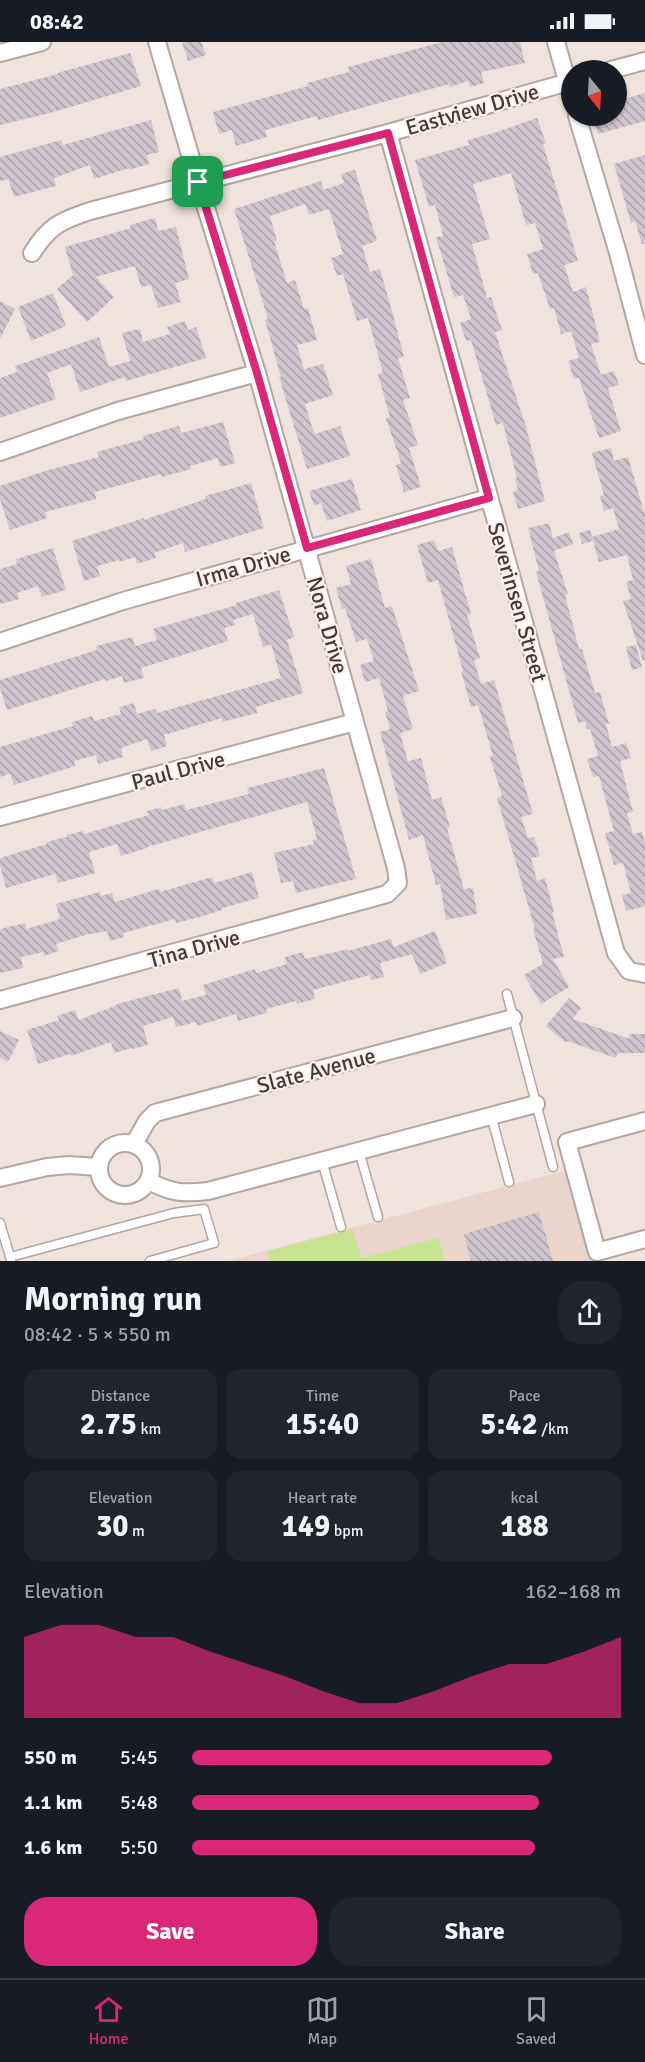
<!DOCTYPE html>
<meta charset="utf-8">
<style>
:root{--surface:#171b24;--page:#20242c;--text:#f1f3f6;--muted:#9ea1a6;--line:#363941;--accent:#db2777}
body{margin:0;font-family:Signika,sans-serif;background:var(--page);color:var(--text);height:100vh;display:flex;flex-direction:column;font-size:22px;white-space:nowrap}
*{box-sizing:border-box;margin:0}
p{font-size:20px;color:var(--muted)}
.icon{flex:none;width:33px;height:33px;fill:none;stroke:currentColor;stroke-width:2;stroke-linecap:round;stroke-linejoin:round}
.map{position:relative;height:1219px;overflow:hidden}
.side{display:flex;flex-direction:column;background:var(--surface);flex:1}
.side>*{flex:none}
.needle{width:39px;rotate:162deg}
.controls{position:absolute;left:561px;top:18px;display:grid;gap:12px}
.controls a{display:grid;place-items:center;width:66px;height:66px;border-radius:50%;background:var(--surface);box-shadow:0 2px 4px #0004;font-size:30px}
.pin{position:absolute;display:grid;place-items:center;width:51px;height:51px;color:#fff;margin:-26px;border-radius:12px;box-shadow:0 3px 9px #0006}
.round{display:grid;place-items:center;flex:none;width:63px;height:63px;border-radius:24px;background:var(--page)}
.head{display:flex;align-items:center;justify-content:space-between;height:102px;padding:0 24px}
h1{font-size:33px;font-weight:800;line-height:45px}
.stats{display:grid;grid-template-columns:repeat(3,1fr);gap:9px;height:102px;padding:6px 24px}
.stats div{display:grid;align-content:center;border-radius:15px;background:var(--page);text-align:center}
.stats b{font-size:30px;font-weight:800}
.stats small{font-size:16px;font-weight:400}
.stats p{font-size:16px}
.chart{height:168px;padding:12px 24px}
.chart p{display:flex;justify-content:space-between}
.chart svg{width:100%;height:108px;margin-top:6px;fill:var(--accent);opacity:.7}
.button{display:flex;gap:12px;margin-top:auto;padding:12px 24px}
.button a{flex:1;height:69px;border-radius:24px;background:var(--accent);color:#fff;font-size:24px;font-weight:800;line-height:69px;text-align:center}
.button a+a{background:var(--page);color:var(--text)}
ul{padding:0 24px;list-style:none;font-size:20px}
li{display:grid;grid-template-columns:96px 72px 1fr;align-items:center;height:45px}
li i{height:15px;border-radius:8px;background:var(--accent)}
.status{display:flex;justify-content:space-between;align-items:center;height:42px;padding:0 30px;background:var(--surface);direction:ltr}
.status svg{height:16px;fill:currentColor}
.menu{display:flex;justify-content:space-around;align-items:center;height:84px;border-top:2px solid var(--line);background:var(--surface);font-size:16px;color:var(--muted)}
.menu a{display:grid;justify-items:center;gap:3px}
.menu .on{color:var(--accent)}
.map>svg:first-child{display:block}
.built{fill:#ead5cc}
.grass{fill:#c8e490}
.building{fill:url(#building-back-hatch)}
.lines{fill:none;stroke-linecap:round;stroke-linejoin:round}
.lane-casing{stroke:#b4a7a2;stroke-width:11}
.street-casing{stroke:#b4a7a2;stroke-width:20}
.lane{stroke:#fff;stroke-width:8}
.street{stroke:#fff;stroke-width:16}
.route-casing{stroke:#fff;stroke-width:12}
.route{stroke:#db2777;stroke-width:8}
.labels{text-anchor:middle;stroke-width:4.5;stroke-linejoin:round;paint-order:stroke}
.street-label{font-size:22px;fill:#413c39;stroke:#fdf0ea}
</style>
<div class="status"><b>08:42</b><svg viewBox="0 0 49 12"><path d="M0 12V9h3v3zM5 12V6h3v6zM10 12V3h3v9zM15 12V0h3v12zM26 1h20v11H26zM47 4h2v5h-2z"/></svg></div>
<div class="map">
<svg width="645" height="1219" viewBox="0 0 645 1219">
<defs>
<pattern id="building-back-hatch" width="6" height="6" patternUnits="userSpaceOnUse" patternTransform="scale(1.5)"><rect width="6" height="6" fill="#cfc5cf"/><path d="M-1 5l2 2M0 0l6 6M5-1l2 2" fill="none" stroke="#aaa1a9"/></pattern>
</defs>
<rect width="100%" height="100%" fill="#f0e3dd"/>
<path class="built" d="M567 1128 593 1219H228Z"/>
<path class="grass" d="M352 1187 362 1216 438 1196 445 1219H270L268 1209Z"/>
<g class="building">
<path d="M182 0H201L206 13 188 19Z"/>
<path d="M442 0H520L525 21 481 30 484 41 470 45 468 39 450 45 449 42 318 78 317 74 265 88 267 95 236 104 232 88 219 92 213 70 308 44 307 41 349 30 348 25Z"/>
<path d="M130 11 141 44 50 71 0 83V47L58 32 57 31Z"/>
<path d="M645 51V79L598 92 592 74H616V59Z"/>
<path d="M537 76 546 101 543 102 578 219 564 223 573 250 586 245 600 300 591 302 601 333 614 329 619 343 608 346 621 389 599 396 579 336 574 337 568 319 579 316 571 289 561 292 554 266 550 267 538 231 533 232 527 212 543 207 535 181 526 183 511 131 473 142 490 197 472 202 487 256 491 255 502 288 495 290 526 385 545 459 518 467 513 450 518 448 515 437 517 436 503 381 496 383 471 298 466 299 460 281 471 277 463 253 454 255 436 195 443 194 435 163 429 165 415 118 469 103 468 98 497 90Z"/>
<path d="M151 78 159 110 147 113 149 122 129 128V126L94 137 90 123 54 136 56 144 14 155 8 137 0 139V115L61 98 63 103Z"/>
<path d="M645 113V202H642L635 179 631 181 614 122Z"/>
<path d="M355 128 377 199 362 204 370 230 380 227 392 269 404 315 398 316 410 356 403 358 418 403 409 406 421 445 404 450 396 423 401 421 386 376 390 375 378 332 383 331 368 276 357 279 343 232 337 234 331 216 343 212 329 167 309 173 305 162 270 174 277 199H274L287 241 295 238 304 267 308 266 317 298 297 303 304 327 323 322 333 353 305 362 312 385 315 392 340 384 350 414 307 427 279 335H281L265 278 268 277 234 167 321 139 323 148 344 141 341 132Z"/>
<path d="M155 176 158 189 176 185 189 237 175 241 181 260 158 266 151 243 141 245 135 224 96 235 114 255 87 280 57 247 73 233 65 205 131 186 130 183Z"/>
<path d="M53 251 66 284 31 299 18 265Z"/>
<path d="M0 259 15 267 0 297Z"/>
<path d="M185 279 188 288 196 285 206 316 126 339 125 335 80 350 71 322 47 331 56 357 0 376V336L17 330 15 324 99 295 109 325 130 319 122 291 140 287 143 300 170 292 167 285Z"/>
<path d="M223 380 235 421 220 425 218 416 190 424 191 427 162 435 161 432 95 450 96 457 45 470 47 476 10 488 0 457V444L48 428 99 415 97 410 144 397 143 394 179 384 181 391Z"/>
<path d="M611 406 614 419 628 415 645 473V618L643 619 623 559 631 557 626 540 633 538 627 513 599 520 592 495 619 487 613 466 604 469 600 454 604 453 592 411Z"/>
<path d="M352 437 361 468 327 479 321 461 314 464 309 449Z"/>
<path d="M251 441 264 486 185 510 183 501 154 511 156 516 137 522 135 515 119 520V518L97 524 100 534 84 539 72 499 144 476V478L206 457 205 454Z"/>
<path d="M549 481 553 496 569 490 573 502 554 509 568 552 565 553 579 607H582L595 651 600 650 609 682H606L612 705 626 701 631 716 620 719 633 770 627 771 633 792 642 790 645 801V864L626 869 622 853 631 851 623 821 614 823 605 791 614 789 599 734 593 735 587 717 598 714 590 687H587L585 679 578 681 536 530 539 529 528 486Z"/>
<path d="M590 488 593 499 582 502 579 491Z"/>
<path d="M434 498 438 509 452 505 471 572 467 573 480 616 474 618 481 642 494 638 533 772 521 775 528 796 534 795 540 814 531 816 537 839 545 836 554 870H552L564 915 553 917 569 945 541 962 524 933 543 922 533 887H535L497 756 502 754 490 715 493 714 478 663 471 665 461 629H463L438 538 428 541 417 503Z"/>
<path d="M53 506 66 548 42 555 38 544 17 551 19 557 0 562V527L17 522 16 517Z"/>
<path d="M371 517 385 566 392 564 419 649 403 654 413 687 400 691 408 719 421 716 432 758 441 755 450 785 447 786 464 847 473 846 477 872 446 878 440 842 436 843 423 793 409 798 380 690 390 687 385 670 388 669 379 636 365 640 360 623 374 619 367 597 356 600 345 566 342 567 336 546 351 542 346 524Z"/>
<path d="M279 548 294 595 287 598 303 651 256 665 257 671 222 680V676L164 693 167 704 151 709 147 697 121 706 123 715 98 722 96 713 74 719 75 724 14 743 10 732 0 735V705L73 684 72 680 92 674 94 679 121 672 119 665 134 661 137 672 155 667 157 671 281 636 271 602 263 605 253 572 233 578 235 583 224 586 228 599 141 626 144 636 124 641 122 634 106 639 105 637 7 668 0 646V638L97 608 96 604 132 595 135 604 157 598 153 587 237 563 236 561Z"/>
<path d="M636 603 642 625 632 628 626 605Z"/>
<path d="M324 726 356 837 296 851 293 839 281 841 274 811 314 802 313 798 317 797 307 760 147 805V806L121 814 117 802 89 810 95 831 58 841 55 832 6 846 0 824V816L47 802 46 800 67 795V793L83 789 84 792 149 773 147 769 161 765 162 768 184 762 186 768 249 752 247 746Z"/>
<path d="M252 830 259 856 222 866V868L203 874 176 881 175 877 123 891 124 895 110 899 107 889 85 893 56 902 59 909 44 914 43 910 21 915 23 926 0 931V887L25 881 26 887 60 877 56 862 100 850 101 854 112 851 115 860 159 847 160 850 212 835 214 841Z"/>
<path d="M435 889 447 921 420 932 412 912 380 921 384 935 371 938 370 933 313 948 315 957 297 962 296 959 266 967 267 971 238 979 236 972 197 984 196 980 176 985 173 975 143 984 148 1003 132 1007V1006L114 1011 111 1000 71 1014 70 1012 38 1022 27 988 59 978 57 974 75 968 79 978 117 963V962L179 946 182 959 206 953 203 943 255 927 256 931 287 922 285 915 303 910 305 917 348 907V909L391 897 394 905Z"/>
<path d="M569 956 581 966 573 977 630 997 629 992H645V1011H617L616 1016 567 999 566 1001 546 984Z"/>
<path d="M0 989 19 998 8 1020 0 1016Z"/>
<path d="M539 1170 553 1219H471L464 1192Z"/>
</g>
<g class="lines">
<g class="lane-casing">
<g id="lane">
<path d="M507 952 553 1125"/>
<path d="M491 1073 509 1140"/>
<path d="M359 1109 378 1175"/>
<path d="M322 1119 341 1185"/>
<path d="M0 1181 11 1218"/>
<path d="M10 1215 174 1171 204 1167 214 1201 150 1219"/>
</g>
</g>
<g class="street-casing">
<g id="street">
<path d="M556 0 572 56"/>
<path d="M0 11 42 0"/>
<path d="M611 28 645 19"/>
<path d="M577 74 618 211 645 313"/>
<path d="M388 91 616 911 629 929 645 932"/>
<path d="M32 211C49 184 60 179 90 169L388 91 572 39"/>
<path d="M0 410 118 369 257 331"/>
<path d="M0 600 123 559 488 456"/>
<path d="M0 775 355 680"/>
<path d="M0 958 387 852 398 841 396 826 257 331 198 140 157 0"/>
<path d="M645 1079 567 1100 597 1210 645 1197"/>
<circle cx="125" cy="1127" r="26"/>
<path d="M134 1102 147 1079 155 1071 513 976"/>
<path d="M0 1136 47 1125 69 1123 99 1125"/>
<path d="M149 1139C171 1151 183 1152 208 1149L536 1062"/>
</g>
</g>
<use href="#lane" class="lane"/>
<use href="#street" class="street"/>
</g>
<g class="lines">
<g class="route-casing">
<path id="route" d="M388 91 489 456 307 506 257 331 198 140Z"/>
</g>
<use href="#route" class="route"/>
</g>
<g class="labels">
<g class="street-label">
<text transform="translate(472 67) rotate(-16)" y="8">Eastview Drive</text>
<text transform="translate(243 524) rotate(-16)" y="8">Irma Drive</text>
<text transform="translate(518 560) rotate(74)" y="8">Severinsen Street</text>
<text transform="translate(328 583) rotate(74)" y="8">Nora Drive</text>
<text transform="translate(178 728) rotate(-15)" y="8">Paul Drive</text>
<text transform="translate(194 906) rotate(-15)" y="8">Tina Drive</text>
<text transform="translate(316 1028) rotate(-15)" y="8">Slate Avenue</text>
</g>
</g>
</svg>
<div class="controls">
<a><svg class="needle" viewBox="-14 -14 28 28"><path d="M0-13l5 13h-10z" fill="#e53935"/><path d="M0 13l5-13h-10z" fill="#9ea1a6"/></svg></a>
</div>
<div class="pin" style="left:198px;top:140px;background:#1e9e55"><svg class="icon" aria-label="arrive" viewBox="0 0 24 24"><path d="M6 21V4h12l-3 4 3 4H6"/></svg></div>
</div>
<section class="side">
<div class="head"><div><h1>Morning run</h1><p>08:42 · 5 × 550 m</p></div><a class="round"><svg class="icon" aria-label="share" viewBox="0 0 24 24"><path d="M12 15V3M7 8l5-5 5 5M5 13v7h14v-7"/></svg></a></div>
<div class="stats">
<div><p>Distance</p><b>2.75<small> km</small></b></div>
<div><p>Time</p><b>15:40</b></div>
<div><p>Pace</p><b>5:42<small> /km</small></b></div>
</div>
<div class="stats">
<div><p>Elevation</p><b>30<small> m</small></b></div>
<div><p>Heart rate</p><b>149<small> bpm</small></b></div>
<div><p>kcal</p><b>188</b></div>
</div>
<div class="chart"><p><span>Elevation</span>162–168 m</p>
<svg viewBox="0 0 160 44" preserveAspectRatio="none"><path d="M0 44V11L10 6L20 6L30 11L40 11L50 17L60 22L70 27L80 33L90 38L100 38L110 33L120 27L130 22L140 22L150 17L160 11V44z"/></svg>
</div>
<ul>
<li><b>550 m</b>5:45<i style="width:84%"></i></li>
<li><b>1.1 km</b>5:48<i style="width:81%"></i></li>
<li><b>1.6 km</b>5:50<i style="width:80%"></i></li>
</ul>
<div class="button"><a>Save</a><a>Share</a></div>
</section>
<nav class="menu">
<a class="on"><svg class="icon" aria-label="home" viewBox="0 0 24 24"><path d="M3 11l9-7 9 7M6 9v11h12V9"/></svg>Home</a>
<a><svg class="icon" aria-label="map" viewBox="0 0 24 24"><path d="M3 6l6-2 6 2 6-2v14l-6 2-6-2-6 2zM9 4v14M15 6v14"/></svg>Map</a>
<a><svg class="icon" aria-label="saved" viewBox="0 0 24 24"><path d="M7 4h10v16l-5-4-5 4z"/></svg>Saved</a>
</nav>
